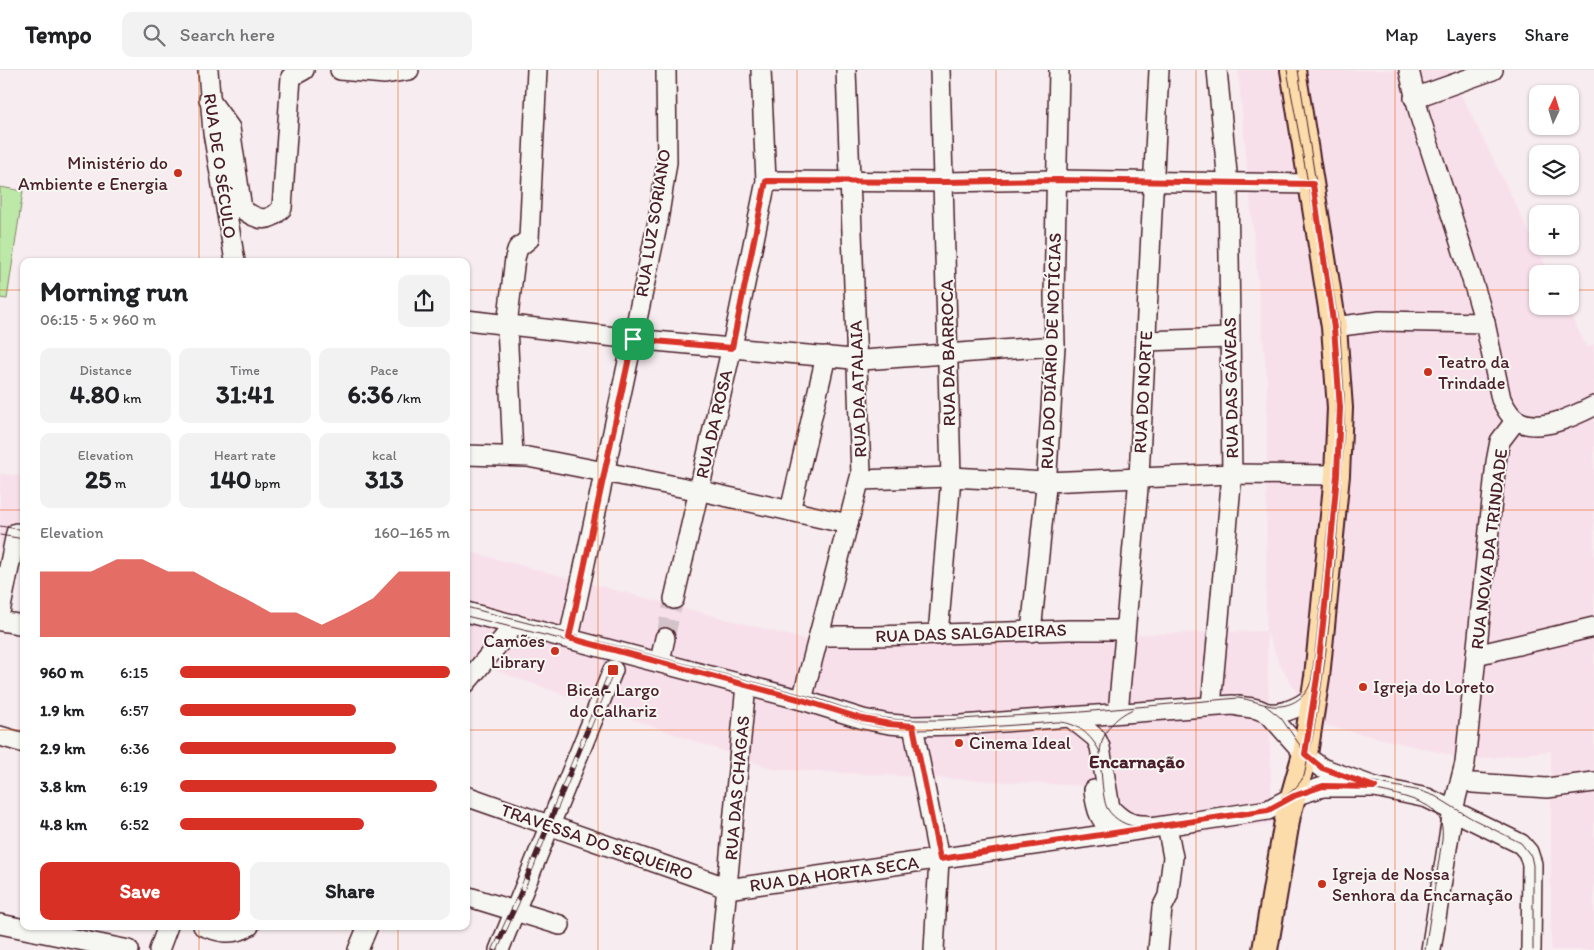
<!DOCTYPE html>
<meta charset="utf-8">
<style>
:root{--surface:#fff;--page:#f2f2f2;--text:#202124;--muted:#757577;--line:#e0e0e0;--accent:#d93025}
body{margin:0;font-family:Itim,sans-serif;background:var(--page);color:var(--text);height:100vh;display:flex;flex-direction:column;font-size:19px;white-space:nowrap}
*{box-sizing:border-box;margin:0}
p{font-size:16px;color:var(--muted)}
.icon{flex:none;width:28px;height:28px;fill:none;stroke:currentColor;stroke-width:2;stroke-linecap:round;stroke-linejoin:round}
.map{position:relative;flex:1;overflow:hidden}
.panel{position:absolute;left:20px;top:188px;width:450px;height:672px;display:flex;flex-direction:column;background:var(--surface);border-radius:10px;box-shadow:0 1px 4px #0004}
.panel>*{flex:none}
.needle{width:32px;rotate:4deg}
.tools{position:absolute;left:1529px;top:15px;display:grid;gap:10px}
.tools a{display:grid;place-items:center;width:50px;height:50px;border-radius:10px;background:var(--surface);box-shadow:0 1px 4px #0004;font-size:25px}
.pin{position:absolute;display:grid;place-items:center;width:42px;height:42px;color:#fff;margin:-21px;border-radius:10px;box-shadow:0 2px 8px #0006}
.round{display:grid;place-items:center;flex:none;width:52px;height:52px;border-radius:10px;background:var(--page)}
.overview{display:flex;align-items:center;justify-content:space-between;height:85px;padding:0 20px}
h1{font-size:28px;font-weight:700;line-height:38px}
.metrics{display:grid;grid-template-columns:repeat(3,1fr);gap:8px;height:85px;padding:5px 20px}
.metrics div{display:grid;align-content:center;border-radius:10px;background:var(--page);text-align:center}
.metrics b{font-size:25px;font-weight:700}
.metrics small{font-size:14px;font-weight:400}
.metrics p{font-size:14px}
.chart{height:140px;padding:10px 20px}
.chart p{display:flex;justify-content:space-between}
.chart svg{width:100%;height:90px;margin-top:5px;fill:var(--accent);opacity:.7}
.primary-button{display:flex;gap:10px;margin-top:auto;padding:10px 20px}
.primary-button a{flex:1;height:58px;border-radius:10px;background:var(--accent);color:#fff;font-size:20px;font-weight:700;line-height:58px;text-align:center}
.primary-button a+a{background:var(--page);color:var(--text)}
ul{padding:0 20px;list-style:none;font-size:16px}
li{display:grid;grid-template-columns:80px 60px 1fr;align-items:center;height:38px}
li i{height:12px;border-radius:6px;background:var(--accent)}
header{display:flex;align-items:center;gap:30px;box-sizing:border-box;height:70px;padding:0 25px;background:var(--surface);border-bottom:1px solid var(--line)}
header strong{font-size:24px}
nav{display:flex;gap:28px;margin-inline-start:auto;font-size:18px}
.search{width:350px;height:45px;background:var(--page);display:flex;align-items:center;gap:12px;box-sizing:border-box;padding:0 18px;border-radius:10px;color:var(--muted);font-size:19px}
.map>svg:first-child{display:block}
.built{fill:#f8e0eb}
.pitch{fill:#bce9a7;stroke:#838469}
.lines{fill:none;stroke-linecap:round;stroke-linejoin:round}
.minor-tunnel{stroke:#d4c3c8;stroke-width:19;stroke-dasharray:19 9;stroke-linecap:butt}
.minor-casing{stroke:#4a1f2b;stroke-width:22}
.major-casing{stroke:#4a1f2b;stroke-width:28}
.minor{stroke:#f6f6f2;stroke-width:19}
.major{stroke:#fddcac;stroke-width:24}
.tram{stroke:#4a1f2b;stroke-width:1}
.rail-casing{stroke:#4a1f2b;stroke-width:5.5}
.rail{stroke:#f6f6f2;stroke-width:4;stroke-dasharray:11;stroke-linecap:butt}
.route-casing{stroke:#fff;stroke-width:10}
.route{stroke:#d93025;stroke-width:6}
.grid{fill:none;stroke:#e8590c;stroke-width:1;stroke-opacity:0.55}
.poi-dot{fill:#c8321e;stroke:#f6f6f2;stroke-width:2}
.labels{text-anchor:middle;stroke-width:4;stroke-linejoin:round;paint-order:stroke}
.poi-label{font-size:18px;fill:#4a1f2b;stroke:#f6f6f2;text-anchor:start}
.street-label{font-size:18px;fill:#4a1f2b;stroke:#f6f6f2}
.neighbourhood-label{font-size:19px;font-weight:bold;fill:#4a1f2b;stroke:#f6f6f2}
</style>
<header>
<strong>Tempo</strong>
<div class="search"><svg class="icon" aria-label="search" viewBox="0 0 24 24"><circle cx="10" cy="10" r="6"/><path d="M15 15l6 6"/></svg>Search here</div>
<nav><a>Map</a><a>Layers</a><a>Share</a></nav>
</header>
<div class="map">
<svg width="1594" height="880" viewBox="0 0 1594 880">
<rect width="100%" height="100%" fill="#f7ecef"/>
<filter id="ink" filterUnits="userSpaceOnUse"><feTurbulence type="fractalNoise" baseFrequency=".02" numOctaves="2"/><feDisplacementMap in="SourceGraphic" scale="10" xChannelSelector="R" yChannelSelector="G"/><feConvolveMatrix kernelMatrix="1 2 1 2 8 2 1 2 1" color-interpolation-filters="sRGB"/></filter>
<g filter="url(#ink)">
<g class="built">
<path d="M1238 0H1449L1550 204H1538V236H1566L1587 278 1594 274V880H1551V681L1472 690 1315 653 1280 595 1267 563 1272 753 1100 777 1086 716 773 699 466 590V481L814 572 1266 561 1267 311Z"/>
<path d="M0 404 24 406V485L0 480Z"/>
</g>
<path class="pitch" d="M0 117 23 121 7 229 0 228Z"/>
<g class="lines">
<path class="minor-tunnel" d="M665 568 674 529"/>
<g class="minor-casing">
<g id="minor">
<path d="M208 0 213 63 235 191"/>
<path d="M340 0 385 4 409 0"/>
<path d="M1409 0 1420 47 1476 222 1485 253 1501 329C1505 337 1510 347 1518 351 1540 363 1574 346 1594 336"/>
<path d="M1414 28 1493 0"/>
<path d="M209 29 230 58 242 139C258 151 269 153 282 138L291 7 304 0"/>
<path d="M766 111 944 112 1057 110 1313 114"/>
<path d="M466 250 633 269 863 290 1055 276"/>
<path d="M1334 257 1380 251 1485 253"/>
<path d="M1146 271 1230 268"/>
<path d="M466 385 528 387 706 422 848 454"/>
<path d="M513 386 507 255 515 188 518 178 529 169 537 0"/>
<path d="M860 410 951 407 1046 412 1232 404 1337 405"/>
<path d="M790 441 826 286"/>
<path d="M674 529 733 272 766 111 761 0"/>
<path d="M0 542 16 463"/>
<path d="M466 542 802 630 863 649 889 654 913 656 961 655 1233 635C1241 637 1249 637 1257 639 1261 640 1265 643 1268 643 1284 645 1306 635 1315 623"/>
<path d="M0 551 24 555"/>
<path d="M1031 562 1046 417 1055 276 1054 225 1059 0"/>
<path d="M938 565 951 407 940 0"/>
<path d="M819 566H875L1069 560H1124"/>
<path d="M569 568 658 151 667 92 666 0"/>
<path d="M1476 585 1594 557"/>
<path d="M660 591 665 568"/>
<path d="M466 613 515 554"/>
<path d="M802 630 861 404 846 0"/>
<path d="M1211 636 1232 404 1228 113 1217 0"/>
<path d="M1118 643 1139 407 1159 0"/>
<path d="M1268 643 1308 688 1322 698 1375 717 1427 728 1521 774 1528 782 1532 794 1531 880"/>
<path d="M1070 647 1096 668 1100 677 1110 738C1120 749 1130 756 1145 755"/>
<path d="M913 656 939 789 934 880"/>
<path d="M0 666 24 673"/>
<path d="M1473 713 1547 718 1594 712"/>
<path d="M1094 720C1096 739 1100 755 1118 763"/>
<path d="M466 726 714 813 727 819 1118 763 1268 740 1294 726 1323 717H1375"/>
<path d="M466 826 560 855"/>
<path d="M0 854 129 880"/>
<path d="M203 856C219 862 233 866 249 856"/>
<path d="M159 880 168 856"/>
<path d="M358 880 368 856"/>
<path d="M499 880 613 600"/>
<path d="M721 880 746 615"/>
<path d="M1158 880 1162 838 1168 826 1173 787 1167 756"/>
<path d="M1431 880 1453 740 1465 693 1496 392 1500 371 1516 350"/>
</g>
</g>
<g class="major-casing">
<path id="major" d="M1265 880 1288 745 1305 684 1317 607 1337 405 1340 338 1334 257 1293 0"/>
</g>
<use href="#minor" class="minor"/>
<use href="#major" class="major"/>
<g class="tram">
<path d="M0 456 24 460"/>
<path d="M0 465 24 469"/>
<path d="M466 537 578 566"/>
<path d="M466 546 577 573 816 637 862 653 880 657 914 660 960 659 1057 652C1077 652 1091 665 1100 682 1101 695 1102 728 1107 738 1114 750 1128 757 1141 757L1265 738C1280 731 1296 721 1304 706 1331 592 1336 474 1344 357V325L1340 265 1298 0"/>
<path d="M597 571 818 629 868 646 900 650H942L1081 642 1238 628C1250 629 1260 634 1272 636 1292 638 1309 626 1312 607 1318 563 1322 519 1326 475 1331 429 1337 382 1336 336 1332 223 1307 111 1287 0"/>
<path d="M1265 635 1281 648 1313 694 1332 704 1342 706 1421 721 1435 726 1471 748 1521 773 1531 786 1533 795V880"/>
<path d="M1100 682C1102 661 1115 647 1133 639"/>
<path d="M1290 725C1301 721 1312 716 1323 715 1344 712 1416 725 1432 739 1442 747 1443 758 1442 770L1425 880"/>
</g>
<g class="rail-casing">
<path id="rail" d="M495 880 517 832 612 600"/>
</g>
<use href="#rail" class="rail"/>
</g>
</g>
<g class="lines" filter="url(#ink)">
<g class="route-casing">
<path id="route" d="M1057 110 1313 114 1334 258 1340 338 1337 405 1326 527 1317 608 1305 684 1322 698 1375 717 1323 716 1294 726 1268 740 940 789 913 656 889 654 863 649 802 630 569 568 633 269 732 278 766 111 944 112Z"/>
</g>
<use href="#route" class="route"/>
</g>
<path class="grid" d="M199 0V191M398 0V191M598 0V880M797 0V880M996 0V880M1196 0V880M1395 0V880M0 220H24M466 220H1538M1570 220H1594M0 440H24M466 440H1594M0 660H24M466 660H1594M199 856V880M398 856V880"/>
<g class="poi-dot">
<circle cx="178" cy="103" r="5"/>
<circle cx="1428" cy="302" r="5"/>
<circle cx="555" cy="581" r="5"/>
<rect x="607" y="594" width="12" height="12" rx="2.5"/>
<circle cx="1363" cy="617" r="5"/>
<circle cx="959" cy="673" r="5"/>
<circle cx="1322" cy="814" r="5"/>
</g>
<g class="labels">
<g class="poi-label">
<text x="168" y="99" text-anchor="end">Ministério do<tspan x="168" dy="21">Ambiente e Energia</tspan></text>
<text x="1438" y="298">Teatro da<tspan x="1438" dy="21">Trindade</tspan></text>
<text x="545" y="577" text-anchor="end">Camões<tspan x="545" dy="21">Library</tspan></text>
<text x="1373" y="623">Igreja do Loreto</text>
<text x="613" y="626" text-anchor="middle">Bica - Largo<tspan x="613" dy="21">do Calhariz</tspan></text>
<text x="969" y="679">Cinema Ideal</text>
<text x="1332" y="810">Igreja de Nossa<tspan x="1332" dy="21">Senhora da Encarnação</tspan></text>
</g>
<g class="street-label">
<text transform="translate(220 96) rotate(82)" y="6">RUA DE O SÉCULO</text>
<text transform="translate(653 153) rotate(-81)" y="6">RUA LUZ SORIANO</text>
<text transform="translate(1051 281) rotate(-88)" y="6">RUA DO DIÁRIO DE NOTÍCIAS</text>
<text transform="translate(948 283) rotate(-91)" y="6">RUA DA BARROCA</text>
<text transform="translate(1231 318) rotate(-91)" y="6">RUA DAS GÁVEAS</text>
<text transform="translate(858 319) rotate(-92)" y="6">RUA DA ATALAIA</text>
<text transform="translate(1143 322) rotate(-87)" y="6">RUA DO NORTE</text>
<text transform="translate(714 354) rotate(-77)" y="6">RUA DA ROSA</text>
<text transform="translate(1489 479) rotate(-83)" y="6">RUA NOVA DA TRINDADE</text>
<text transform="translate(971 563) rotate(-2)" y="6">RUA DAS SALGADEIRAS</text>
<text transform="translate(737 718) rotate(-85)" y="6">RUA DAS CHAGAS</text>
<text transform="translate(597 772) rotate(19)" y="6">TRAVESSA DO SEQUEIRO</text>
<text transform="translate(834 804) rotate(-8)" y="6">RUA DA HORTA SECA</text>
</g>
<g class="neighbourhood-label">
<text x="1137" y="698">Encarnação</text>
</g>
</g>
</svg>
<div class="tools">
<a><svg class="needle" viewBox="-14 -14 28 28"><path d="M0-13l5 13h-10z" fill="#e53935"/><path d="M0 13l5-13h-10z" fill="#757577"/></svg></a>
<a><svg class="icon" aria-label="layers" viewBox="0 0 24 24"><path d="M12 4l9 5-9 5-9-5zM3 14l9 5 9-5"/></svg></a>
<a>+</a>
<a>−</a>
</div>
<div class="pin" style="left:633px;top:269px;background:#1e9e55"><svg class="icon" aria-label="arrive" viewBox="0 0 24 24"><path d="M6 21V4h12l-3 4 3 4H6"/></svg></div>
<section class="panel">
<div class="overview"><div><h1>Morning run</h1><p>06:15 · 5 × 960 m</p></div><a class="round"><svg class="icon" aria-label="share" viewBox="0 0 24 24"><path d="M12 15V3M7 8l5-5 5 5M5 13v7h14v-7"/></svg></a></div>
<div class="metrics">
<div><p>Distance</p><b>4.80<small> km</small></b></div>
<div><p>Time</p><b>31:41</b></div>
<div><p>Pace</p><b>6:36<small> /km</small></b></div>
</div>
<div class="metrics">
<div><p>Elevation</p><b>25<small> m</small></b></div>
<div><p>Heart rate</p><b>140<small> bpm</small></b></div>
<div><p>kcal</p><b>313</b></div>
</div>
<div class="chart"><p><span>Elevation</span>160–165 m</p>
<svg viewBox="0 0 160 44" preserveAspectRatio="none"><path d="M0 44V12L10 12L20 12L30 6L40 6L50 12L60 12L70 19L80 25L90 32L100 32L110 38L120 32L130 25L140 12L150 12L160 12V44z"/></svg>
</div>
<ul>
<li><b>960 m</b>6:15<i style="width:100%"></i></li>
<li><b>1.9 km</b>6:57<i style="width:65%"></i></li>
<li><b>2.9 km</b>6:36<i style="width:80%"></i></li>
<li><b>3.8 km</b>6:19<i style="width:95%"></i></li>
<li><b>4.8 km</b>6:52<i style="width:68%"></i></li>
</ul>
<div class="primary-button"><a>Save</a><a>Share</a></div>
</section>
</div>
